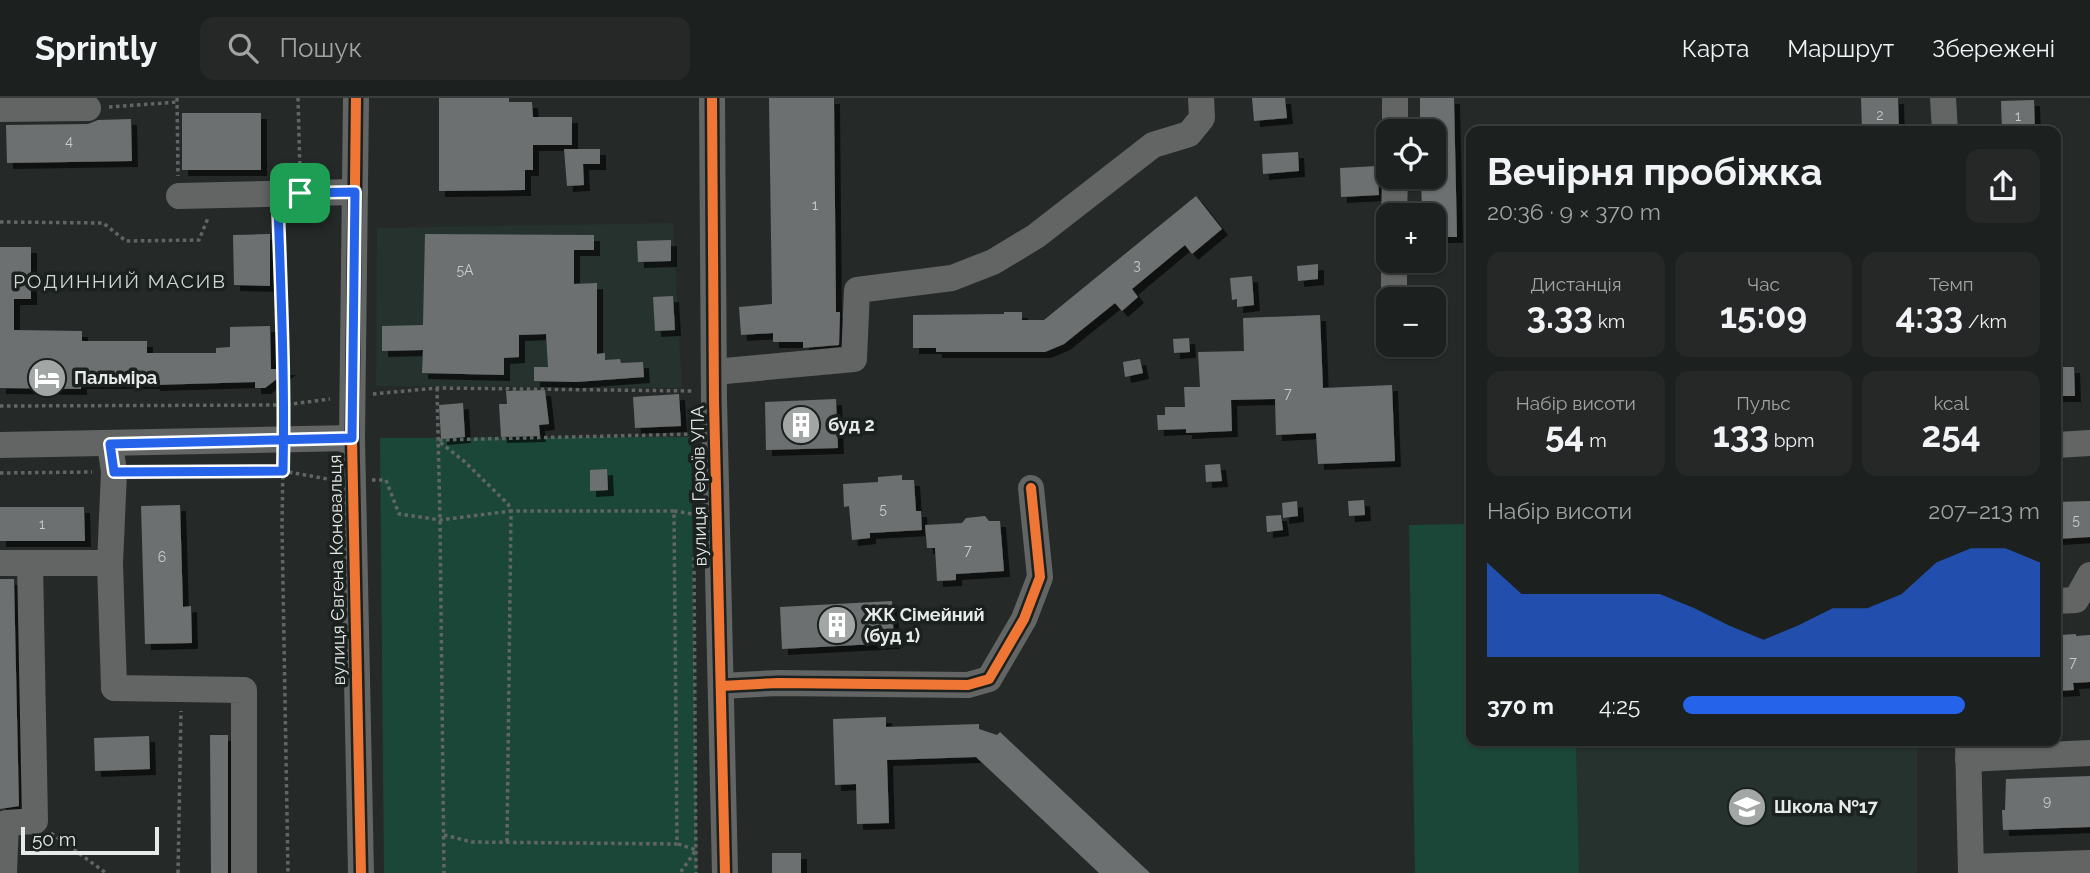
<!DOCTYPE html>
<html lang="uk">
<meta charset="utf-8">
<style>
:root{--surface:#1c201e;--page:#252827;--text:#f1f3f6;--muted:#a0a3a4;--line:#3a3e3c;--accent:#2563eb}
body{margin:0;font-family:Raleway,sans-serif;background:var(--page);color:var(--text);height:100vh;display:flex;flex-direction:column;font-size:26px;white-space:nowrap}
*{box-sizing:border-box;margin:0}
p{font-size:23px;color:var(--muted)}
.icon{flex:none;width:38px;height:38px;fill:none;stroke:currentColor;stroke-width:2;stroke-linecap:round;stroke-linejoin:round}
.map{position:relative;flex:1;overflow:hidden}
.panel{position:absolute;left:1466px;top:28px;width:595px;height:620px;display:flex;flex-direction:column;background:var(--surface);border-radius:14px;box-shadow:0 2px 5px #0004,0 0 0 2px var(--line)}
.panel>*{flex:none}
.fabs{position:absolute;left:1376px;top:21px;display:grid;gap:14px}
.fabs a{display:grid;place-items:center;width:70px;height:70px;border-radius:14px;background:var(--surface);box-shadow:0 2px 5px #0004,0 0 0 2px var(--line);font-size:35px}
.scale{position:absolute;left:21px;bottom:18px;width:138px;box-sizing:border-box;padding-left:7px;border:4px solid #e6eae8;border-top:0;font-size:19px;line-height:24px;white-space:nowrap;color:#e6eae8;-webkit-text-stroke:5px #1b211e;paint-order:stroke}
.pin{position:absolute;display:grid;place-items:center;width:60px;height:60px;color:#fff;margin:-30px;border-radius:14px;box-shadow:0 4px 10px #0006}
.round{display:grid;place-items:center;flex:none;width:74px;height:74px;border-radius:14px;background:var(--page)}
.headline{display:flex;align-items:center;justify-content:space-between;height:119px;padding:0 21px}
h1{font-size:38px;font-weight:700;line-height:52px}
.figures{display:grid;grid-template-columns:repeat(3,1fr);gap:10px;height:119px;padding:7px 21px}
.figures div{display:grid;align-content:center;border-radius:14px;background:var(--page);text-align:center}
.figures b{font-size:35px;font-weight:700}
.figures small{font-size:19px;font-weight:400}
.figures p{font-size:19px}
.chart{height:196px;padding:14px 21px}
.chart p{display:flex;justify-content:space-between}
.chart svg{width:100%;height:126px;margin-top:7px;fill:var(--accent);opacity:.7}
ul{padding:0 21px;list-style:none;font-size:23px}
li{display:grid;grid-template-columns:112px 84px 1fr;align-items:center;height:52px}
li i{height:18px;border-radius:9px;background:var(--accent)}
header{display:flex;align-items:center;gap:42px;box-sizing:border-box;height:98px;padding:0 35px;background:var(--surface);border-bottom:2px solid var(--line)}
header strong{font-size:33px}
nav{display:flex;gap:38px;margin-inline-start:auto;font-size:24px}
.search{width:490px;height:63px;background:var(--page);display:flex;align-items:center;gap:18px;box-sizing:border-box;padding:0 24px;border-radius:14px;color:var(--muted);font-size:26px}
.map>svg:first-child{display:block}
.built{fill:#25322d}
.green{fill:#1b4739}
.building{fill:#6c706f;filter:url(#shadow)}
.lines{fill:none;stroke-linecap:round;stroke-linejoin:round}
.path{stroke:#616564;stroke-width:3.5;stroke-dasharray:3.5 3.5;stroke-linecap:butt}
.minor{stroke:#626564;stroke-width:26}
.cycleway-casing{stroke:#1b211e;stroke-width:15}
.cycleway{stroke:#f07635;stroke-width:10}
.route-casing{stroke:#fff;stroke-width:14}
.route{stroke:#2563eb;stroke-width:9}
.labels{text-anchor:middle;stroke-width:7;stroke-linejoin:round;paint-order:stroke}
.number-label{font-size:14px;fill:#c8ccca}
.poi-label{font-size:18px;font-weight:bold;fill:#e6eae8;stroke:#1b211e;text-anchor:start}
.street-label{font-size:18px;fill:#e6eae8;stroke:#1b211e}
.neighbourhood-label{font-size:19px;letter-spacing:2px;fill:#cfd8d4;stroke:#1b211e}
</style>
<header>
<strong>Sprintly</strong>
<div class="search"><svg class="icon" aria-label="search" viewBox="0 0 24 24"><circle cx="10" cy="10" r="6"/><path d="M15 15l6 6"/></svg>Пошук</div>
<nav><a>Карта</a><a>Маршрут</a><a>Збережені</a></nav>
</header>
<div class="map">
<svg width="2090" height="775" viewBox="0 0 2090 775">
<defs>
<filter id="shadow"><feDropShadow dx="6" dy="6" stdDeviation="0" flood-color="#0009"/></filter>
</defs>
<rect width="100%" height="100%" fill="#252a28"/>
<g class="built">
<path d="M673 125 682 290 376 288 377 130Z"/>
<path d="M1576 642H1917V775H1579Z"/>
</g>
<g class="green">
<path d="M691 339 697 775H384L380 340Z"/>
<path d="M1472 426V642H1576L1579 775H1415L1409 427Z"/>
</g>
<g class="building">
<path d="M439 0H509V4H532L533 19H572V47H533V72H525V92L439 93Z"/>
<path d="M769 0H834L836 214H840L839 247 803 250V244H773V235L741 237 739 209 772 206Z"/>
<path d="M1252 0H1285L1287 20 1254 23Z"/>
<path d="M1420 0H1454L1457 139H1433V117H1422L1421 79H1433V33H1420Z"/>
<path d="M1861 0H1898L1899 33H1862Z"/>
<path d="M2034 2 2035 33H2002L2001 3Z"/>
<rect x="182" y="15" width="79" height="57"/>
<path d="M131 21 132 63 7 65 6 27 88 26 98 22Z"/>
<path d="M564 51H600V66H583L584 87 567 88Z"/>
<path d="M1298 54 1299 73 1263 76 1262 56Z"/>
<path d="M1377 68 1379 97 1341 99 1340 70Z"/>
<path d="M1196 98 1222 131 1192 156 1185 147 1132 191 1138 199 1122 213 1115 205 1064 246 1045 254H936V250H913V217L1004 216V214H1022V222H1044Z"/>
<path d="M270 136V188L234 187 233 137Z"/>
<path d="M425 136 594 137V152H574V186L597 185V256L605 255V262L620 261 621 265 643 264 644 279 576 284 534 283V269H548L546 236 519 237V259L504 260V277L422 275 423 252 382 253V228L423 227Z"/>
<path d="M671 142V163L638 164 637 143Z"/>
<path d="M0 149H31V201H14V232L82 233V243H147V255H216V250L230 249V229L270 228 271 271H290L265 290H255V284L154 287V285H81V291L0 290Z"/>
<path d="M1318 166V181L1298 183 1297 168Z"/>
<path d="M1252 178 1254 207 1237 209V201L1232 202 1230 180Z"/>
<path d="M673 198 675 232 655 233 653 199Z"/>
<path d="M1320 217 1323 290 1392 287 1395 363 1318 366 1316 335 1276 337 1275 301 1231 302 1232 333 1186 335V331L1158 332 1157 317H1165V309H1185L1184 289H1200L1198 254 1244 253 1243 220Z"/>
<path d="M1189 240 1190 254 1174 255 1173 241Z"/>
<path d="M1140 261 1143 275 1125 279 1123 264Z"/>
<path d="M2056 269H2074L2075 298H2056Z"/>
<path d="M545 292 549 326 539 327 540 338 501 339 499 306H507L506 293Z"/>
<path d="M679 296 681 328 635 330 633 299Z"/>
<path d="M836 301 838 350 766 352 765 304Z"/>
<path d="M463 305 465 339 441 341 439 307Z"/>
<path d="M1220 366 1222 383 1206 384 1205 367Z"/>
<path d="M607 371 608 392 590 393V372Z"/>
<path d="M902 377V382H914L916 413H921L922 432 870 435V440L852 442 849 408 844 409 843 386 878 384V379Z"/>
<path d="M1364 402 1365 417 1349 418 1348 403Z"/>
<path d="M1297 403 1298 418 1283 420 1282 405Z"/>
<path d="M2090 403V439L2056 441V404Z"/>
<path d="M180 407 183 509 191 508 192 545 145 546 141 408Z"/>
<path d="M0 409H84L85 443H0Z"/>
<path d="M1281 417 1283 432 1267 434 1266 418Z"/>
<path d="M985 418 989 423H1000L1004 473 956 476V482L937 483 935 450H927L925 427 962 425 966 420Z"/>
<path d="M0 481H14L19 708 0 711Z"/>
<path d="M892 503 894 545 782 551 780 509Z"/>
<path d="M2076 536V538L2090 537V584L2073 585 2074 592 2056 593V542L2061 541V537Z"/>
<path d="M886 619V629L979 626V631L997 637 1000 634 1150 775H1099L976 659 887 662 889 725 857 726 856 686 835 687 833 621Z"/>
<path d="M210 637H228V775H211Z"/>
<path d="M149 638 150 671 95 673 94 640Z"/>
<path d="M2090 678V729L2003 732 2002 712H2005L2006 681Z"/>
<rect x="772" y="755" width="29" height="20"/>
</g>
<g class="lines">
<g class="path">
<path d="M177 0 178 78"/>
<path d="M298 0 300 75"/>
<path d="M109 9 177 4"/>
<path d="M279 116 284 321"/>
<path d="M0 124 103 125 126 143 199 142 208 120"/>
<path d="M437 290 440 422 444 775"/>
<path d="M373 296 437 290 693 293"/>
<path d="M0 308 284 307 330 301"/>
<path d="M439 342 694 336"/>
<path d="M283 364 282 428 288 775"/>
<path d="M135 374 283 373 333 382"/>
<path d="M0 375 92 374"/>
<path d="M372 382H386L399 416 440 422 511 413 508 406 465 364 437 342"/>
<path d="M674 413 693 416"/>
<path d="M694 459 696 775"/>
<path d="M51 735 106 775"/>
<path d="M444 737 472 744 677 746 674 413H511L507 744"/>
<path d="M678 746 696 752 680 775"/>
<path d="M178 775 181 613"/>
</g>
<g class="minor">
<path d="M356 0 352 340 361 775"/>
<path d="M712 0 714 302 725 775"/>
<path d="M1943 0 1945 33"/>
<path d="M0 11 88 10"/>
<path d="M1395 33V0"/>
<path d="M179 98 355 94"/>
<path d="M1394 117 1395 79"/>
<path d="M1394 197V163"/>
<path d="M714 274 854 261 857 192 952 180 993 164 1036 138 1153 47 1189 36 1202 20 1201 0"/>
<path d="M0 347 352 340"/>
<path d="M2056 347 2090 345"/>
<path d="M0 465H110L114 374 110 346"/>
<path d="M110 465 114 590 244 592V775"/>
<path d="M2056 503 2076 502 2090 477"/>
<path d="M721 588 778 585 968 587 989 581 1024 521 1040 479 1031 390"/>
<path d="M1968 642 1971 775"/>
<path d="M1968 661 2090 655"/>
<path d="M1971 769 2090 765"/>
<path d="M4 775 6 725 35 723 30 465"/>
</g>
<g class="cycleway-casing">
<g id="cycleway">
<path d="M356 0 352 340 361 775"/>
<path d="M712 0 714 302 725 775"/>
<path d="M721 588 778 585 968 587 989 581 1024 521 1040 479 1031 390"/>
</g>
</g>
<use href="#cycleway" class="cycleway"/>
</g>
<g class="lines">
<g class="route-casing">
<path id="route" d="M300 95 278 108C281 196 285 284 283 373L114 374 110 346 352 340 355 94 300 95"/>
</g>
<use href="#route" class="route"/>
</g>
<defs>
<g id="hotel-disc" transform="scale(2.0125)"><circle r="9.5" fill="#a2a7a5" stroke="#1b211e"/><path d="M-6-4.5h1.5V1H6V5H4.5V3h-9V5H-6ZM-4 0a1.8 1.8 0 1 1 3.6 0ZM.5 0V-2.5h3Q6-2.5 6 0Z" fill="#fff"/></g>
<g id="building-disc" transform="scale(2.0125)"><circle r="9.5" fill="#a2a7a5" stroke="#1b211e"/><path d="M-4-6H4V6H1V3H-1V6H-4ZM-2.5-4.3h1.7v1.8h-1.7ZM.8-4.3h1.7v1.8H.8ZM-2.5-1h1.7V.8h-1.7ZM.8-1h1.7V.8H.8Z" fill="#fff"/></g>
<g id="school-disc" transform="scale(2.0125)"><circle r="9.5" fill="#a2a7a5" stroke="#1b211e"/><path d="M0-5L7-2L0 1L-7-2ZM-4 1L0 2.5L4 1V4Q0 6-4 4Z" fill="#fff"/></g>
</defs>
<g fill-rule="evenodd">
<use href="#hotel-disc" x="47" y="280"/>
<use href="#building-disc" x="801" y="327"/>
<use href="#building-disc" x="837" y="527"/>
<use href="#school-disc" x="1747" y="709"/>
</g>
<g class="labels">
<g class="number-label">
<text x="1880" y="22">2</text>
<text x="2018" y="23">1</text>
<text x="69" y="48">4</text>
<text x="815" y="112">1</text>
<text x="1137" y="172">3</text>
<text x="465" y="177">5A</text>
<text x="1288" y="300">7</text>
<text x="883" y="416">5</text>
<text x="2076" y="427">5</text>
<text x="42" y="431">1</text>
<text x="968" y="457">7</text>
<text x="162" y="464">6</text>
<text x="2073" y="569">7</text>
<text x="2047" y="708">9</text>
</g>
<g class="poi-label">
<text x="74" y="286">Пальміра</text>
<text x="828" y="333">буд 2</text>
<text x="864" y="523">ЖК Сімейний<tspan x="864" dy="21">(буд 1)</tspan></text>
<text x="1774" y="715">Школа №17</text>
</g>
<g class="street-label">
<text transform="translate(699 388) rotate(-91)" y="6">вулиця Героїв УПА</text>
<text transform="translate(337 472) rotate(-91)" y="6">вулиця Євгена Коновальця</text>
</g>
<g class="neighbourhood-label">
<text x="120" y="190">РОДИННИЙ МАСИВ</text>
</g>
</g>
</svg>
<div class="fabs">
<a><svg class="icon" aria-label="locate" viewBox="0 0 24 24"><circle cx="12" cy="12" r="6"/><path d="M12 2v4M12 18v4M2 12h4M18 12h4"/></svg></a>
<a>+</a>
<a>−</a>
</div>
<div class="scale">50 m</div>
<div class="pin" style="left:300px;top:95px;background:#1e9e55"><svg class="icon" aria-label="arrive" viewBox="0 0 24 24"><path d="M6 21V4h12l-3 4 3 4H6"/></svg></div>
<section class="panel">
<div class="headline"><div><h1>Вечірня пробіжка</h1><p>20:36 · 9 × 370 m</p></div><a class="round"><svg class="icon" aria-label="share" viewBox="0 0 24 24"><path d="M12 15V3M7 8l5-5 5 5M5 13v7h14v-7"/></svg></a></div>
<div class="figures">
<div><p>Дистанція</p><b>3.33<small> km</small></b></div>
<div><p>Час</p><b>15:09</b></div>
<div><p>Темп</p><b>4:33<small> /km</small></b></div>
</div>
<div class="figures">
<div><p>Набір висоти</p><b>54<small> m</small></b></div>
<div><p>Пульс</p><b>133<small> bpm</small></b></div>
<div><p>kcal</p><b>254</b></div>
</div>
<div class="chart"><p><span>Набір висоти</span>207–213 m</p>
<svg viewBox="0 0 160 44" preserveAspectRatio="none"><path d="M0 44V11L10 22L20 22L30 22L40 22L50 22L60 27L70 33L80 38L90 33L100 27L110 27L120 22L130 11L140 6L150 6L160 11V44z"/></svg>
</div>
<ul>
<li><b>370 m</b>4:25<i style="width:79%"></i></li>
</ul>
</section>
</div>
